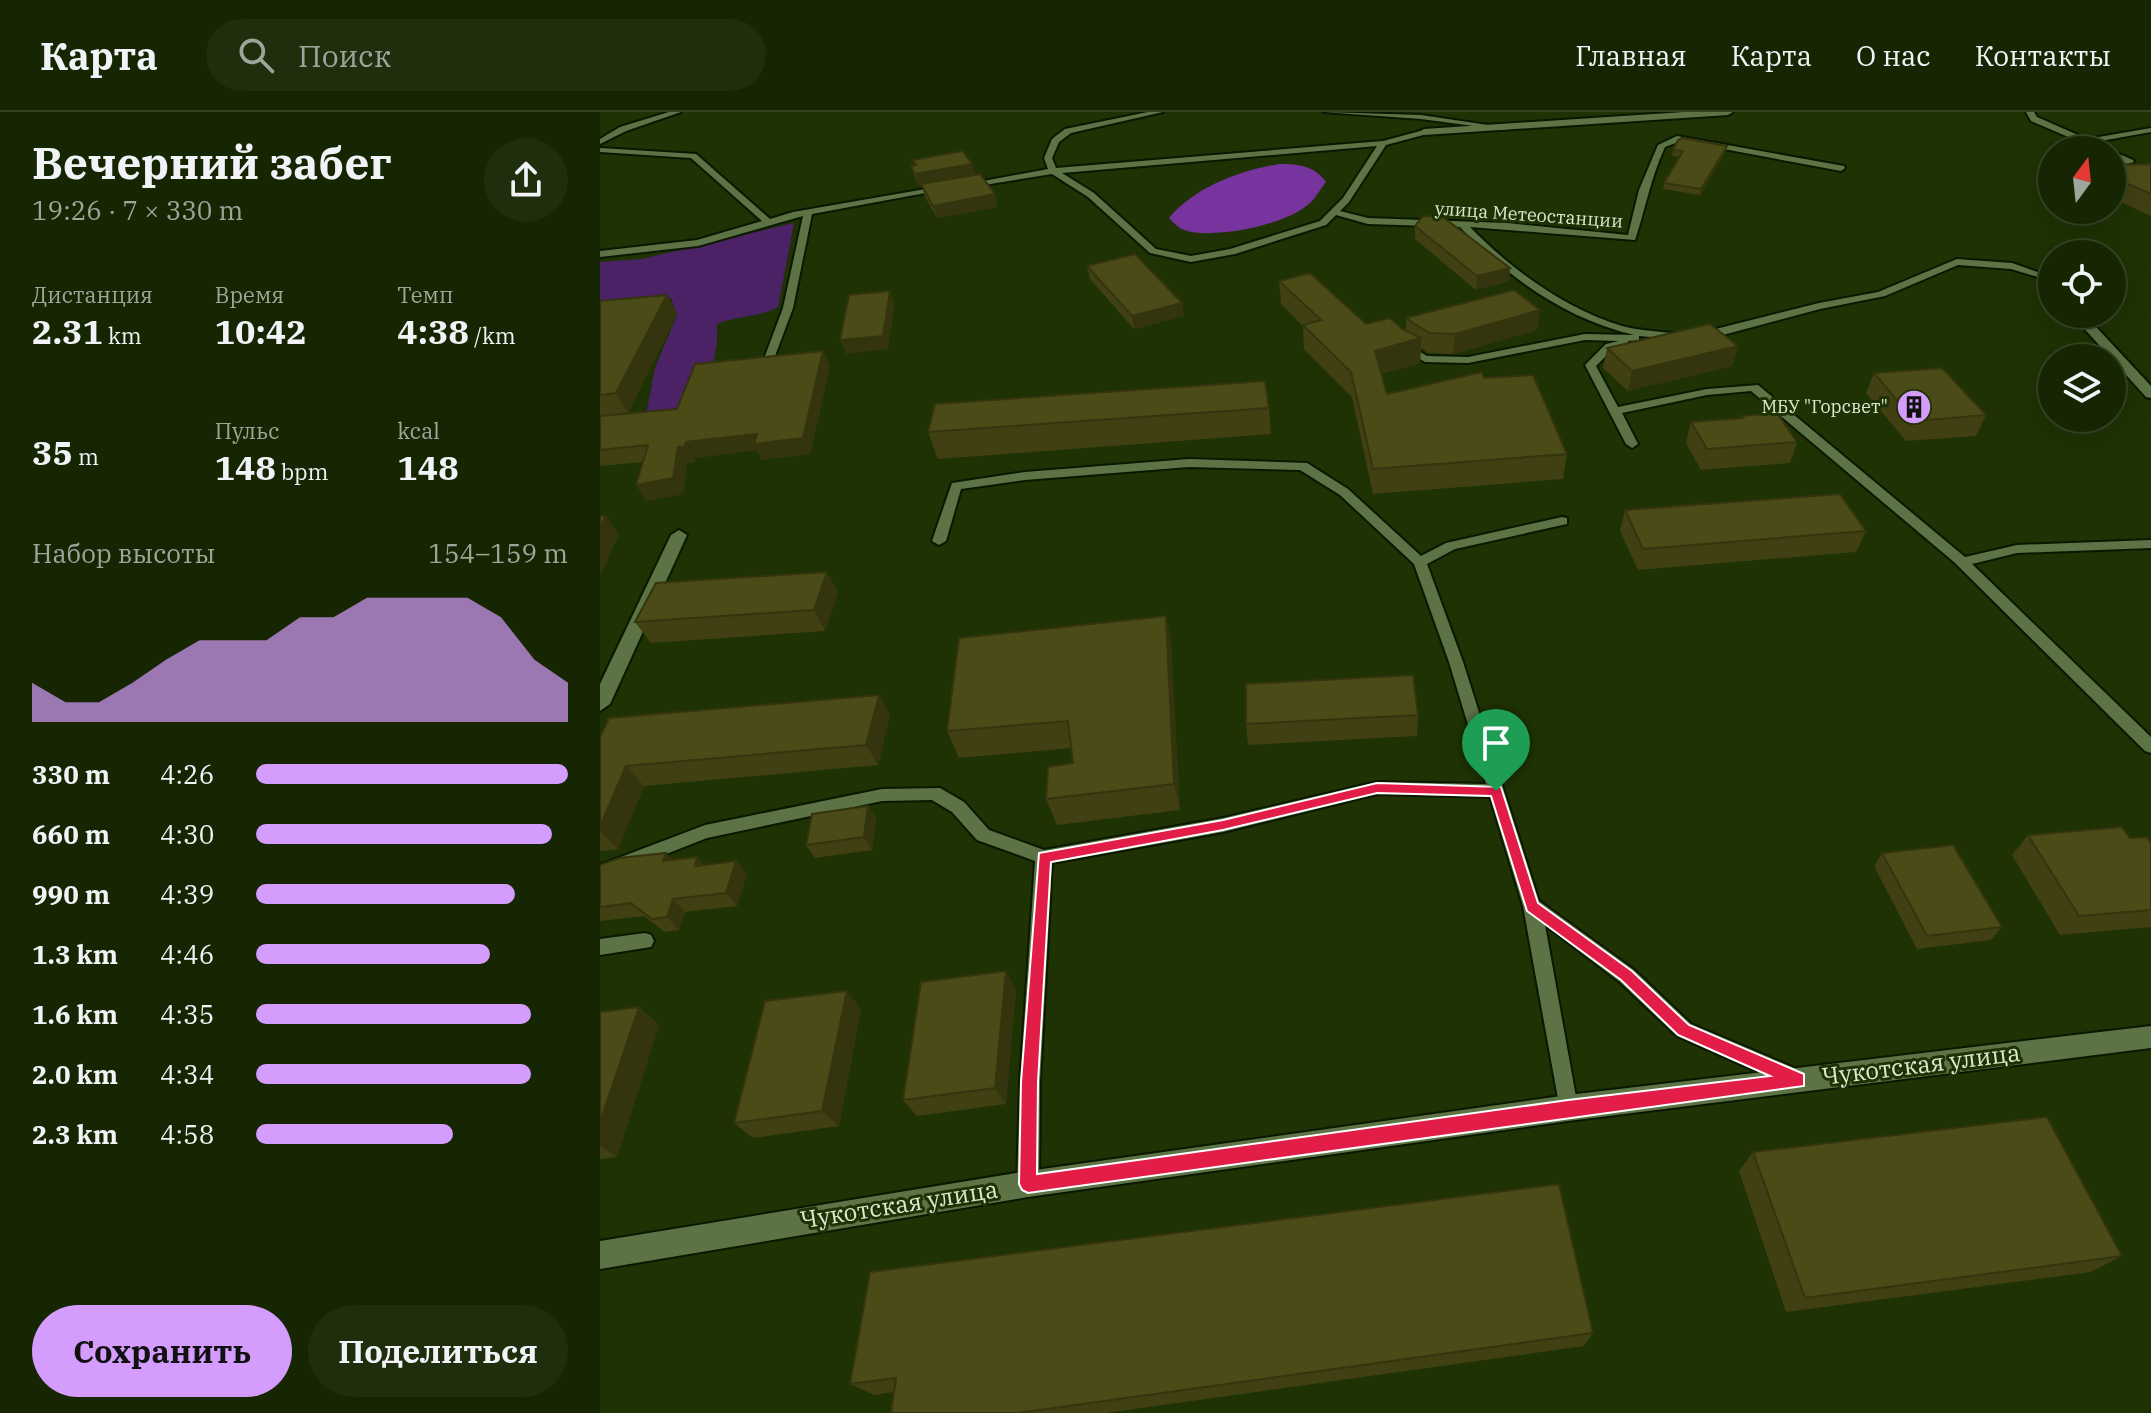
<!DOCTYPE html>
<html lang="ru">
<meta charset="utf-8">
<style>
:root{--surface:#162603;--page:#1f2e0d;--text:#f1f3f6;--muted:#9ea59a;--line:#354325;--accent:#d49cfc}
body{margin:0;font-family:"IBM Plex Serif",serif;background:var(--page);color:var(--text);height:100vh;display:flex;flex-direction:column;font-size:30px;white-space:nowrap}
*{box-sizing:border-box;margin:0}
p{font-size:26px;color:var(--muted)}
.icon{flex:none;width:44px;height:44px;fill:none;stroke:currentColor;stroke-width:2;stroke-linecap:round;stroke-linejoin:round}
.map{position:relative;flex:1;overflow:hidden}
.details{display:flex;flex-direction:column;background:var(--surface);width:600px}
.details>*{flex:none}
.needle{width:52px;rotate:15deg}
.buttons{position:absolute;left:1438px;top:24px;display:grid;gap:16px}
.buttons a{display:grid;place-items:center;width:88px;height:88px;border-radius:50%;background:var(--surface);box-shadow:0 8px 32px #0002,0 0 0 2px var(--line);font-size:40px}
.pin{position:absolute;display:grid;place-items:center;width:68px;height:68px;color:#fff;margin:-82px -34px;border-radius:50% 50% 50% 0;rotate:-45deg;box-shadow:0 0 8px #0007}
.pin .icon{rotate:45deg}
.round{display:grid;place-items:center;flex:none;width:84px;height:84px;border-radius:42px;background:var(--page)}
.head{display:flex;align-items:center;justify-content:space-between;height:136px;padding:0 32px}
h1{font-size:44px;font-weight:700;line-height:60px}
.stats{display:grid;grid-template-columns:repeat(3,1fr);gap:12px;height:136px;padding:8px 32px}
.stats div{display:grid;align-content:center}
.stats b{font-size:34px;font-weight:700}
.stats small{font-size:22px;font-weight:400}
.stats p{font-size:22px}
.chart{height:224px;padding:16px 32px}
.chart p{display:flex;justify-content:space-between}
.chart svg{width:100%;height:144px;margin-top:8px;fill:var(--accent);opacity:.7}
.button{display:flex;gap:16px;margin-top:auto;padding:16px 32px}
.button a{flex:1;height:92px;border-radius:48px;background:var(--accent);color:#111;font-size:32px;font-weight:700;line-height:92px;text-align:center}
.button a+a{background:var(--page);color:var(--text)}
ul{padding:0 32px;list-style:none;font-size:26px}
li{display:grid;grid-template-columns:128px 96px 1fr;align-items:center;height:60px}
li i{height:20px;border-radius:10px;background:var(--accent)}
header{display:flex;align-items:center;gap:48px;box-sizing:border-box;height:112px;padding:0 40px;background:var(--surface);border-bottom:2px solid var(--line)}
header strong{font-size:38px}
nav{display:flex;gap:44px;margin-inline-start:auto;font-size:28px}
.search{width:560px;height:72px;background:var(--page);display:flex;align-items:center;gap:20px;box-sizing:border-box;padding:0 28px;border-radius:44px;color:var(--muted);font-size:30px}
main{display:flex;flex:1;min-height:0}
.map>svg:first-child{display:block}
.green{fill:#4b2265}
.forest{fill:#77349e}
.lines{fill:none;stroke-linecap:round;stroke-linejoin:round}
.service-casing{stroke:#0a1800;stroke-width:4}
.minor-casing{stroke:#0a1800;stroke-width:4}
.service{fill:#5c7345;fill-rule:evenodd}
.minor{fill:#5c7345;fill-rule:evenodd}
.wall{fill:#404013}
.shaded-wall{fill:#34340f}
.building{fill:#4a4b16;stroke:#34340f;stroke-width:2}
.route{fill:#e11d48;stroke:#fff;stroke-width:2;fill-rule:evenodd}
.labels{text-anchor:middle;stroke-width:6;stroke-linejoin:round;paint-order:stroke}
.far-street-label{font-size:18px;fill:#dbe9d0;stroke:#1e3204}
.far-poi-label{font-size:18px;fill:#dbe9d0;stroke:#1e3204;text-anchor:end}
.near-street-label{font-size:24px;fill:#dbe9d0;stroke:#1e3204}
</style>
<header>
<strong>Карта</strong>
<div class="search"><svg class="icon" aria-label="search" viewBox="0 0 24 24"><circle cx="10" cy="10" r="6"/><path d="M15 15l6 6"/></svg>Поиск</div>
<nav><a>Главная</a><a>Карта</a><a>О нас</a><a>Контакты</a></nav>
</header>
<main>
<section class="details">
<div class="head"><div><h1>Вечерний забег</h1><p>19:26 · 7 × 330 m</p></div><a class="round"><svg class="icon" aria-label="share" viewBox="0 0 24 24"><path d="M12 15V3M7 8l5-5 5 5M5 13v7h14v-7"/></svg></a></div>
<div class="stats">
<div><p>Дистанция</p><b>2.31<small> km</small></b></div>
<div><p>Время</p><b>10:42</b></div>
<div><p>Темп</p><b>4:38<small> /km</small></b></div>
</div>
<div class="stats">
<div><b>35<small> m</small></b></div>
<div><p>Пульс</p><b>148<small> bpm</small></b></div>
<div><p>kcal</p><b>148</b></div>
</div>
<div class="chart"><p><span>Набор высоты</span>154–159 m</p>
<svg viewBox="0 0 160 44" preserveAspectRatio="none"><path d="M0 44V32L10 38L20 38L30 32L40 25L50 19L60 19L70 19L80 12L90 12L100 6L110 6L120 6L130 6L140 12L150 25L160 32V44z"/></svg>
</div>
<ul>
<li><b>330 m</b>4:26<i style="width:100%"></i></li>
<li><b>660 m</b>4:30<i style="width:95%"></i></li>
<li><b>990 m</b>4:39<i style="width:83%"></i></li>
<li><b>1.3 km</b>4:46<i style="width:75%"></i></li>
<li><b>1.6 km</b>4:35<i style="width:88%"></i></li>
<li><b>2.0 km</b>4:34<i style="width:88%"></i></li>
<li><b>2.3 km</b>4:58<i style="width:63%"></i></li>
</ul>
<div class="button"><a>Сохранить</a><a>Поделиться</a></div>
</section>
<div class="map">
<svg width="1551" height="1301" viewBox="0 0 1551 1301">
<rect width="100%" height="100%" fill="#1e3204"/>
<path class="green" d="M194 111 178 195C159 206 138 203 117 212V230L106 289 44 313 55 256 77 203 71 186 0 195V150L42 147Z"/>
<path class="forest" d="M680 52C699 52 715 54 726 70 721 76 716 85 711 90 689 113 613 128 584 118 578 116 573 110 569 106 595 75 641 58 680 52Z"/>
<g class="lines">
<g class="service-casing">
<g id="service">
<path d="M69 0H81L26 19 0 32V27L20 15Z"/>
<path d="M548 0H563L471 21 459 30 452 46 456 56 783 29 824 18 827 22 786 33 749 90 740 99 768 106 907 111 1028 123 1039 78 1058 33 1077 24 1244 54 1245 56 1241 59 1081 29 1065 35C1050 68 1046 95 1035 128L870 115C912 158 965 197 1022 214 1041 219 1059 219 1078 222L1079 224 1074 227 1039 224V228L1028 229V233L1014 236 996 254 1018 295 1107 277 1158 273 1365 445 1417 433 1551 428V436L1417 441 1372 452 1551 625V641L1545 639 1354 450 1151 279 1107 283 1022 301 1038 332 1032 336 1026 332 985 253 1006 232 1019 229 985 228 868 251 825 250 801 236 800 234 805 231 827 244 868 245 985 222 1034 223C966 207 907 165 860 115L768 112 736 103 726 113 635 142 591 150 550 141 488 85 452 62 366 76 362 73 448 57 444 46 452 27 465 17ZM777 34 743 86 720 109 630 137 591 144 556 137 494 81 462 61Z"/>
<path d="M723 0 821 3 908 16 904 18 821 7Z"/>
<path d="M1426 0H1434L1437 5 1487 27 1551 16V20L1495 30 1510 38H1499L1431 9Z"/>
<path d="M0 36 96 42 170 107 193 100 343 74 347 77 212 102 193 196 175 244 170 247 165 244 183 196 203 104 98 134 0 145V139L97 128 162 109 91 46 0 40Z"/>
<path d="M1512 39 1533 48 1534 50 1527 52 1512 44Z"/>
<path d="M1357 147 1412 151 1446 163 1441 166 1411 157 1358 153 1285 184 1220 197 1119 224 1101 225 1096 222 1219 191 1278 180Z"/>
<path d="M589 347 707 351 748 377 821 444 846 431 962 405 967 406V412L855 437 827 452 863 550 939 789 1034 858 1091 912 1204 960 1207 967 1204 974 1197 977 1077 924 1020 870 945 813 978 996 975 1003 968 1006 961 1003 923 794 890 685 777 682 623 720 452 751 440 970 439 1072 436 1080 428 1083 420 1080 417 1072 420 970 435 749 377 728 352 700 332 688 282 689 107 726 0 768V753L105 713 282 677 340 676 364 690 389 718 444 738 623 706 777 670 886 672 849 550 814 452 740 383 700 358 589 355 425 368 361 377 346 429 339 433 332 429 352 371 425 360Z"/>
<path d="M45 821 51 823 54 829 51 835 0 843V827Z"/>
</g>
</g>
<g class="minor-casing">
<g id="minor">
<path d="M1084 0H1133L1128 3 824 23 819 20 824 17Z"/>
<path d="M1437 160H1445L1452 168V179L1437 166Z"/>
<path d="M1471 202H1484L1551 274V286L1546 285Z"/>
<path d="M79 418 87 423 10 592 0 599V572L71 423Z"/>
<path d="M1551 914V936L968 1009 428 1085 0 1157V1129L428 1059 968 983Z"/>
</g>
</g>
<use href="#service" class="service"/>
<use href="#minor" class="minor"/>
</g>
<g class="wall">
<path d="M1127 34 1125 40 1100 83 1063 77 1064 71 1080 45 1072 44 1073 38Z"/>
<path d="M313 48 372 52 375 63 398 95 337 106 325 85 322 74H319L315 66 311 54 315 53Z"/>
<path d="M1551 52V104L1512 86V53Z"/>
<path d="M815 114 910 156 909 169 876 178 815 127Z"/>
<path d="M487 154 582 191 584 204 534 217 490 167Z"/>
<path d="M679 169 766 212 802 217 806 219V206L940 198 937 218 853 242 828 241 821 236 820 251 781 262 787 282 884 266 967 342 963 367 773 382 752 285 704 237 703 214 681 192Z"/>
<path d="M67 183 77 202 28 301 0 304V189Z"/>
<path d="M1138 234 1132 254 1028 279 1003 256 1007 236Z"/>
<path d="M223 239 230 254 210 342 162 348 157 338 95 346 94 351H87L83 382 46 389 36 373 43 350 0 354V304L77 297Z"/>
<path d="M1274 261 1386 303 1376 324 1306 329 1266 281Z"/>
<path d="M669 296 671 322 338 347 328 320Z"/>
<path d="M1141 304 1197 330 1190 351 1101 358 1086 331 1091 310 1141 306Z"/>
<path d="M1025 398 1266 419 1256 440 1038 458 1020 419Z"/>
<path d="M227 460 238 481 225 519 51 531 35 510Z"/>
<path d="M566 504 571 531 580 698 457 713 446 687 473 651 471 636 359 646 347 619Z"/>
<path d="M279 583 290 604 278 653 44 674 18 737 0 739V625Z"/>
<path d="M818 603 817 624 648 633 646 612Z"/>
<path d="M268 694 276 707 272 738 215 746 206 733Z"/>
<path d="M1428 723 1530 726 1551 731V815L1460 823 1412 743Z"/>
<path d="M1282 741 1402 815 1391 828 1317 837 1274 754Z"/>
<path d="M97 745 103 753 136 749 147 762 137 794 85 800 79 818 65 820 44 804 0 809V753Z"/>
<path d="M416 877 406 992 317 1004 303 988Z"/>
<path d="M39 895 59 913 17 1045 0 1047V900Z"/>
<path d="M261 897 239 1014 153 1026 134 1011Z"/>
<path d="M1153 1040 1522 1144 1491 1160 1186 1200 1139 1059Z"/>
<path d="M270 1160 993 1221 984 1234 506 1301H291L294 1280 274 1283 250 1272Z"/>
</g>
<g class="shaded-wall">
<path d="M1127 34 1125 40 1100 83 1101 77Z"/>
<path d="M372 52 376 64 319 74 315 62Z"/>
<path d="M395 82 398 95 337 106 333 94Z"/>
<path d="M910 156 909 169 876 178 877 164Z"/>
<path d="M290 179 295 192 288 237 246 242 240 228Z"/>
<path d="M67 183 77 202 28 301 16 281Z"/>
<path d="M582 191 584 204 534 217 532 204Z"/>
<path d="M940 198 937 218 853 242 855 222Z"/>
<path d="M821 226 820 251 775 263V239Z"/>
<path d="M1138 234 1132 254 1028 279 1032 259Z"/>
<path d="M223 239 230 254 210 342 162 348 157 338 95 346 94 351H87L83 382 46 389 36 373 78 335Z"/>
<path d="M6 404 19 423 0 464V415Z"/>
<path d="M227 460 238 481 225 519 214 498Z"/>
<path d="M566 504 571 531 580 698 574 672Z"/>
<path d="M279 583 290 604 278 653 266 633Z"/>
<path d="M26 654 44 674 18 737 0 719V714Z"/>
<path d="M268 694 276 707 272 738 264 725Z"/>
<path d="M66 741 78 754 63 749Z"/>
<path d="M97 745 109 759 95 754Z"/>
<path d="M136 749 147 762 137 794 126 781Z"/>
<path d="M73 787 85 800 79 818 67 805Z"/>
<path d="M406 859 416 877 406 992 395 976Z"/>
<path d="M247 879 261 897 239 1014 222 999Z"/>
<path d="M39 895 59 913 17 1045 0 1034V1010Z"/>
</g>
<g class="building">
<path d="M1082 26 1127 34 1101 77 1064 71 1083 39 1073 38 1078 28Z"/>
<path d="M363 39 372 52 315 62 311 54 316 53 313 48Z"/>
<path d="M1551 52V82L1512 65V53Z"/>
<path d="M380 62 395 82 333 94 321 72Z"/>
<path d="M823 104 843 105 910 156 877 164 815 114Z"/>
<path d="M535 142 582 191 532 204 487 154Z"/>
<path d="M710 161 766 212 790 206 802 217 821 226 775 239 787 282 882 260 884 266 933 263 967 342 773 357 751 260 703 213 721 208 679 169Z"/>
<path d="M914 178 940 198 855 222 829 221 806 206Z"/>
<path d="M290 179 283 224 240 228 249 183Z"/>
<path d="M67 183 16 281 0 283V189Z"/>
<path d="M1110 212 1138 234 1032 259 1007 236Z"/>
<path d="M223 239 203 326 154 332 157 322 86 330 84 335H78L73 366 36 373 48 333 0 338V304L77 297 95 252Z"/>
<path d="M1342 256 1386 303 1315 309 1274 261Z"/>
<path d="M665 269 669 296 328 320 335 292Z"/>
<path d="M1177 301 1197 330 1107 337 1091 310 1143 306 1141 304Z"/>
<path d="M1240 382 1266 419 1043 437 1025 398Z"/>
<path d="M0 404H6L0 415Z"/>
<path d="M227 460 214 498 35 510 56 471Z"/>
<path d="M566 504 574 672 446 687 448 655 473 651 468 609 347 619 359 526Z"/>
<path d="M813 563 818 603 646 612V572Z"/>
<path d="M279 583 266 633 26 654 0 714V625L9 606Z"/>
<path d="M268 694 264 725 206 733 212 702Z"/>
<path d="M1522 715 1530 726 1547 725 1551 731V798L1479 804 1428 723Z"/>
<path d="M1353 733 1402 815 1327 824 1282 741Z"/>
<path d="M66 741 63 749 97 745 95 754 136 749 126 781 73 787 67 805 52 807 31 791 0 795V753L19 746Z"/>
<path d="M406 859 395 976 303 988 321 870Z"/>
<path d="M247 879 222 999 134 1011 165 889Z"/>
<path d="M39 895 0 1010V900Z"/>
<path d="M1447 1005 1522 1144 1205 1186 1153 1040Z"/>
<path d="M959 1072 993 1221 418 1301H291L296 1266 250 1272 270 1160Z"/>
</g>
<path class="route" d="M777 671 901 675 938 791 1032 859 1089 913 1204 962V974L428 1081 422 1078 419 1072 421 970 439 741 623 708ZM777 681 891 684 927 799 1021 868 1078 923 1170 964 968 988 437 1062 438 970 451 750 623 718Z"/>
<defs>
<g id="building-disc" transform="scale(1.8)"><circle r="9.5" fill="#d49cfc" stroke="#1e3204"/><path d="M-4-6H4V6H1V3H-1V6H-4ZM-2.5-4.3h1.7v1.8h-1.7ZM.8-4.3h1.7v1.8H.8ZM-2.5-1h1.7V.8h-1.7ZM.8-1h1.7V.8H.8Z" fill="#111"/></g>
</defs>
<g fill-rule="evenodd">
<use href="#building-disc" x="1314" y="295"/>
</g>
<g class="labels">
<g class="far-street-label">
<text transform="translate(929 103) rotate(4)" y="6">улица Метеостанции</text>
</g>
<g class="far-poi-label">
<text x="1288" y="301">МБУ "Горсвет"</text>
</g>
<g class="near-street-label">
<text transform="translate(1321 953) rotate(-7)" y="8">Чукотская улица</text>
<text transform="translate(299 1093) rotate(-9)" y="8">Чукотская улица</text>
</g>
</g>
</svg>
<div class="buttons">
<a><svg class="needle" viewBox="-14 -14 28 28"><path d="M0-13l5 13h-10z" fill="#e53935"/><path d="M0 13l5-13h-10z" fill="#9ea59a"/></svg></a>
<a><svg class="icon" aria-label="locate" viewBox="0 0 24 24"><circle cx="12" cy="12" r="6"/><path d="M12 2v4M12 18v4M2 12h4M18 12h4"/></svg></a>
<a><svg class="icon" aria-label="layers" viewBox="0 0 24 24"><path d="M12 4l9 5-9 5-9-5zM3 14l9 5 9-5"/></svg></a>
</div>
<div class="pin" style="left:896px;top:679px;background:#1e9e55"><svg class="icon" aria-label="arrive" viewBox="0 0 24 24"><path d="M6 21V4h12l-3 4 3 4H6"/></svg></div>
</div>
</main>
